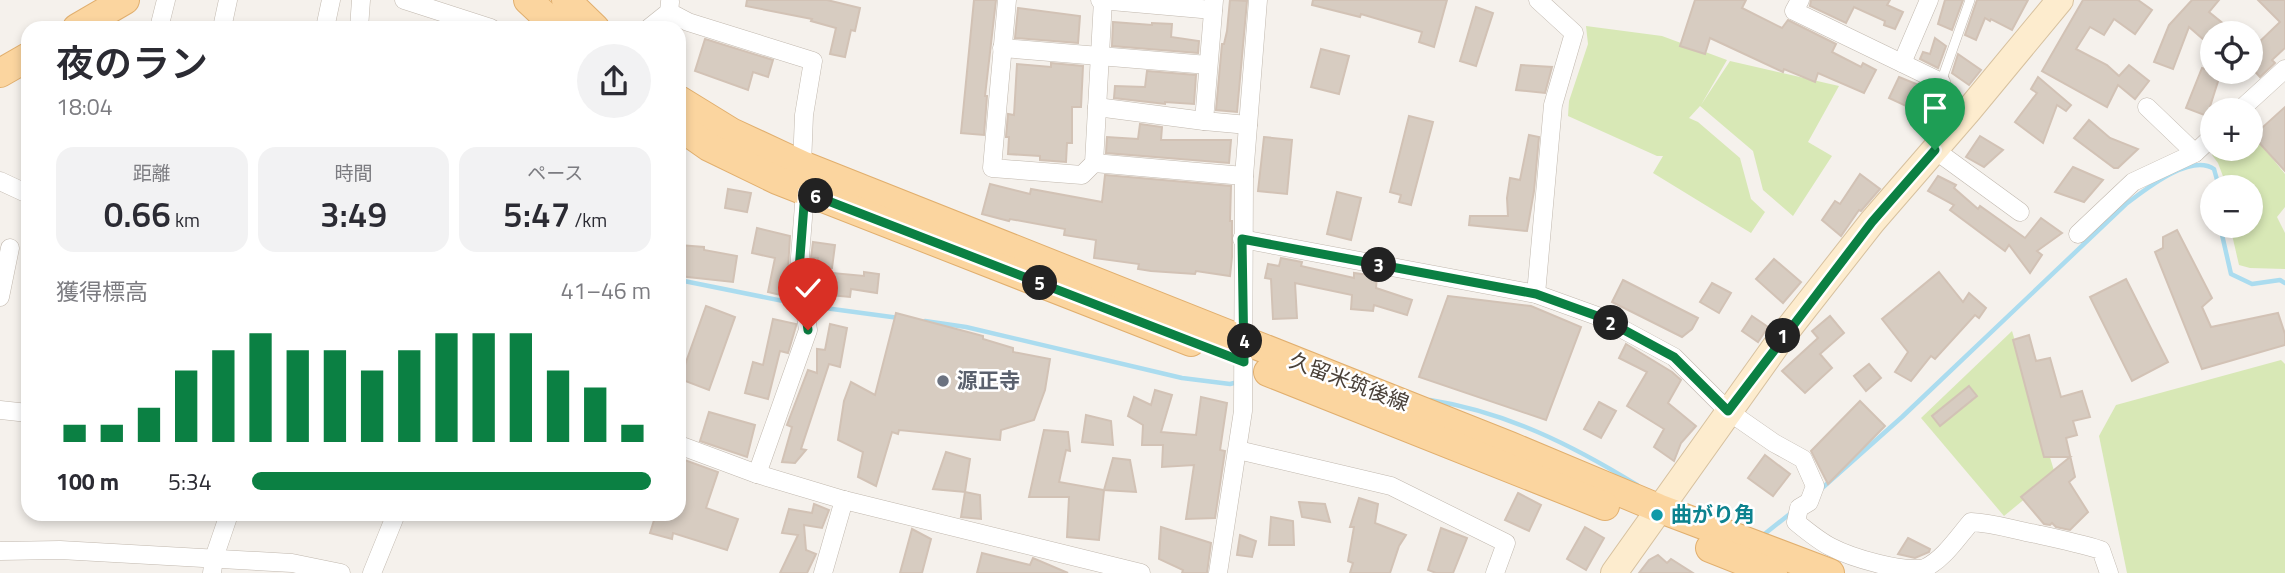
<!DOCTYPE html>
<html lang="ja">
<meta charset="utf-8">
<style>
:root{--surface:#fff;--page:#f2f2f3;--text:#2b2b33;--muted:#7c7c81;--accent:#0b8043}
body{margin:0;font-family:"Titillium Web","Noto Sans JP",sans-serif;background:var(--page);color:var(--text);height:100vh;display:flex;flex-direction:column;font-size:26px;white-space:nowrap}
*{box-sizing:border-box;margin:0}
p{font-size:23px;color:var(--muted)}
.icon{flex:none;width:38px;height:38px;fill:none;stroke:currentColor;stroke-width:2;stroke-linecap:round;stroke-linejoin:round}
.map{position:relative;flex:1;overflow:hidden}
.details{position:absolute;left:21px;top:21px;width:665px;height:500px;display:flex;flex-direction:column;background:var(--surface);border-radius:21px;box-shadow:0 4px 10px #0003}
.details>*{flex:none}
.fabs{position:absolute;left:2200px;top:21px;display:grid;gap:14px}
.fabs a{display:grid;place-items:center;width:63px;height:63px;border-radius:50%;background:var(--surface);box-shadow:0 4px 10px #0003;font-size:35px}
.pin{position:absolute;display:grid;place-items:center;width:60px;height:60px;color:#fff;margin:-72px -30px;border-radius:50% 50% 50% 0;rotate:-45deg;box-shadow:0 0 7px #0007}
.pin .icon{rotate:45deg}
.km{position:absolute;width:35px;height:35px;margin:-18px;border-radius:50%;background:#222;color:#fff;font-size:19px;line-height:35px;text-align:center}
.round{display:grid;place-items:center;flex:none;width:74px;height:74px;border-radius:37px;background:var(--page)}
.headline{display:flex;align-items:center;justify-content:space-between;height:119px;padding:0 35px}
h1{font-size:38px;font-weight:600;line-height:52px}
.stats{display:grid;grid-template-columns:repeat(3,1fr);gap:10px;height:119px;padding:7px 35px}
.stats div{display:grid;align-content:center;border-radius:18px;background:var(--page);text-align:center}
.stats b{font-size:35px;font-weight:600}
.stats small{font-size:19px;font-weight:400}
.stats p{font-size:19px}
.chart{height:196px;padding:14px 35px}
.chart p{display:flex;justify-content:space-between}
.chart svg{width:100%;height:126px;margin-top:7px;stroke:var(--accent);stroke-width:6}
ul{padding:0 35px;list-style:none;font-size:23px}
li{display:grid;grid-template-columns:112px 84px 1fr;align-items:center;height:52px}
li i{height:18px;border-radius:9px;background:var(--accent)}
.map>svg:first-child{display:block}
.green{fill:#d8e8b6}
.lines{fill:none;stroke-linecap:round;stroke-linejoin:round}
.stream{stroke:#abdcef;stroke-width:4.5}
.building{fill:#d7ccc1;stroke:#d2c2b5;stroke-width:2}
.lane-casing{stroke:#c1b8ae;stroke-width:10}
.street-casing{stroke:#c1b8ae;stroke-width:19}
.secondary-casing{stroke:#d7c19f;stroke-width:28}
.primary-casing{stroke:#e1af6e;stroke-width:30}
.lane{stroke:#fff;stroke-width:9}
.street{stroke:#fff;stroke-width:18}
.secondary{stroke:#fdecce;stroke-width:26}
.primary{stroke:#fbd59f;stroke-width:28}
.route-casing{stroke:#fff;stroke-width:14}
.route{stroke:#0b8043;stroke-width:9}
.worship-dot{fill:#6b7280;stroke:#fff;stroke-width:2.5}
.culture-dot{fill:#0f9aa8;stroke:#fff;stroke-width:2.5}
.labels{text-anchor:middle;stroke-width:5;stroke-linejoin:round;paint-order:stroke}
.worship-label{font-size:21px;font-weight:bold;fill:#5b616d;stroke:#fff;text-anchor:start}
.street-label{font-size:21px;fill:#4a4139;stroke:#fff}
.culture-label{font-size:21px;font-weight:bold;fill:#0d838f;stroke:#fff;text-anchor:start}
</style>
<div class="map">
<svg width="2285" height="573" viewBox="0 0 2285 573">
<rect width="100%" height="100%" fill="#f5f1ec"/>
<g class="green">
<path d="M1586 26 1662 36 1727 60 1701 105 1730 61 1839 86 1808 142 1832 156 1793 216 1763 190 1753 151 1700 106 1689 118 1698 122 1740 158 1751 199 1765 212 1751 233 1653 173 1663 156H1657L1568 116 1569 101 1588 44Z"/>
<path d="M2251 132 2285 174V207L2277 217 2285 233V269L2250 268 2239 265 2230 226H2250V187H2227L2218 163 2212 155 2216 149H2250Z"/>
<path d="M2012 331 2055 474 2004 516 1921 418Z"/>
<path d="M2281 360 2285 364V573H2127L2099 436 2116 405Z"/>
</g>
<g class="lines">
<g class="stream">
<path d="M2220 226 2231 274 2252 284 2280 280 2285 283"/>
<path d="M679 280 798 304"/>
<path d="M810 306 899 318"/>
<path d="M925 321 966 327 1182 378 1230 384 1238 382"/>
<path d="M1430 400C1506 412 1572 445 1637 485"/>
<path d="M1820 490 1902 417 2126 204C2145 190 2190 153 2214 169L2219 187"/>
<path d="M1762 536 1791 513"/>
</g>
</g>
<g class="building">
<path d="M747 0H827L860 8 855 31 851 30 845 57 830 54 836 28 811 21 812 19 746 6Z"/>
<path d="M974 0H996L985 96H987L984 135 961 133Z"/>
<path d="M1230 0 1247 1 1237 112 1216 110 1222 44H1224L1227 31Z"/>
<path d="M1313 0H1447L1434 47 1419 42 1422 32 1361 14 1360 17 1312 5Z"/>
<path d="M1695 0H1746L1742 8 1782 28 1788 20 1836 44 1832 52 1861 67 1863 63 1876 70 1864 93 1818 73 1815 82 1784 69 1783 72 1710 38 1705 54 1680 46Z"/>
<path d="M1811 0H1890L1887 5 1903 12 1895 29 1884 25 1885 21 1854 7 1846 23 1810 6Z"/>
<path d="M1945 0H1963L1952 30 1938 24Z"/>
<path d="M1977 0H2028L2012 30 1991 19 1990 21 1985 18 1976 40 1965 35Z"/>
<path d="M2083 0H2138L2152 10 2135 34 2114 19 2104 35 2090 27 2076 49 2107 65 2119 76 2129 65 2149 81 2135 99 2118 85 2107 107 2042 71Z"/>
<path d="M2192 0H2219L2209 12 2235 33H2212V47L2189 27 2173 69 2154 62 2169 25Z"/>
<path d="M2258 0H2285V48L2272 60 2275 63 2260 77 2251 67V50L2280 22Z"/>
<path d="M1476 7 1493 13 1476 66 1460 61Z"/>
<path d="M1018 8 1080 16 1078 43 1015 38Z"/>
<path d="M1113 22 1152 25V23L1172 24 1171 37 1199 41 1198 53 1112 46Z"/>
<path d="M1935 38 1946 46 1938 68 1920 59 1923 52 1930 54Z"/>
<path d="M705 39 773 60 768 77 753 72 748 90 695 71Z"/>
<path d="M1321 49 1349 56 1339 94 1311 87Z"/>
<path d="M1958 54 1981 70 1969 85 1952 73Z"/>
<path d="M1051 63 1083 66 1081 107H1072V143H1067L1066 162 1040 160V156L1008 154 1009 137H1006L1008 114 1014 115 1017 64 1051 67Z"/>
<path d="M1521 65 1552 67 1545 93 1516 90Z"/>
<path d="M2202 68 2220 75 2207 116 2186 108Z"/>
<path d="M1147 71 1196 75 1194 104 1165 102V104L1114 98 1115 86 1145 87Z"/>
<path d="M1899 77 1931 90 1921 113 1889 98Z"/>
<path d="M2038 77 2071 105 2066 111 2057 105 2043 143 2015 122 2037 93 2031 89Z"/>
<path d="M2285 107V171L2253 136Z"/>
<path d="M1409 116 1433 122 1411 205 1399 202 1401 195 1390 192Z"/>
<path d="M2089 120 2110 138 2138 149 2118 168H2114L2074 138Z"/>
<path d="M1140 124 1162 127 1161 140H1231L1229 163 1106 153 1107 137 1138 139Z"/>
<path d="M1529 135 1539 137 1534 191 1527 231 1469 225 1470 216H1508L1507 198 1510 178 1520 180Z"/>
<path d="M1980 136 2003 150 1984 167 1966 157Z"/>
<path d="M1264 137 1292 140 1287 194 1258 191Z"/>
<path d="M2073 167 2103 180 2084 202 2055 192Z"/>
<path d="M1860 174 1880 189 1861 211 1859 210 1841 236 1822 220 1835 201 1840 204Z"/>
<path d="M1105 175 1231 186 1230 221H1232V257L1230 276 1196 271 1195 274 1151 271 1138 269 1139 264 1094 258 1096 240 1064 235 1065 229 1010 219 1009 221 982 214 990 184 1030 194 1031 189 1102 202Z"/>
<path d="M1938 176 1956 185 1954 188 1978 209 1980 206 2025 238 2041 218 2062 233 2037 251 2042 255 2030 273 2009 245 2005 251 1950 210 1954 205 1928 191Z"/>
<path d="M728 189 751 193 747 212 725 208Z"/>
<path d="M1337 192 1361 198 1351 240 1327 234Z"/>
<path d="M757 228 790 236 788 269 790 290 789 297 768 292 775 258 752 253Z"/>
<path d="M2177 230 2212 298 2202 307 2211 327 2278 313 2285 334V345L2202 369 2155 252 2163 248V237Z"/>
<path d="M813 242 835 245 832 268 818 266V258H811Z"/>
<path d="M679 245 704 247V250L737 256 733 282 679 276Z"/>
<path d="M1281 258 1302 262 1301 266 1354 278V273L1377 276 1376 288 1412 300 1407 315 1374 305 1373 311 1351 309 1352 295 1295 283 1297 318 1273 319 1271 279 1265 278 1268 264 1279 266Z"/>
<path d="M1774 259 1801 282 1783 303 1756 279Z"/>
<path d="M864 272 879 274 877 293 851 289 850 297 830 295 833 273 864 276Z"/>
<path d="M1939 272 1963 302 1969 293 1986 308 1979 318 1975 315 1935 359 1931 356 1911 381 1895 372 1908 352 1882 319Z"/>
<path d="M2126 279 2168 362 2132 381 2090 297Z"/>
<path d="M1623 280 1698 318 1692 329 1682 337 1612 302Z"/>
<path d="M1712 283 1731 293 1719 313 1700 302Z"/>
<path d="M1448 296 1531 306 1581 327 1546 420 1419 377Z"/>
<path d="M706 306 735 317 709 390 680 379Z"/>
<path d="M896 313 983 336V339L1013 348V352L1050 359 1045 390 1034 420 1001 430 1000 440 899 430 898 434 892 432 876 486 858 477 863 452 838 440 844 401 851 382 875 395Z"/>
<path d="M1752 316 1768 327 1758 342 1742 331Z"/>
<path d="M1830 316 1844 333 1820 354 1832 368 1805 393 1782 371 1818 338 1812 331Z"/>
<path d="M773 319 796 324V326L788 353 780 351 768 399 745 393 753 362 763 365Z"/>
<path d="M830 324 847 328 840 367 829 364 801 449 806 450 795 463 782 462 792 427 787 425 808 370 817 373V349L825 350Z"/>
<path d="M2029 335 2036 361 2050 358 2061 397 2082 391 2090 417 2073 421 2077 435 2066 438 2075 477 2069 482 2088 512 2070 530 2056 527 2052 523 2050 525 2044 524 2021 497 2070 457H2044L2013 340Z"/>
<path d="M1626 344 1672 372 1681 380 1668 403 1696 426 1681 443 1674 461 1654 447 1664 429 1627 406 1647 372 1619 358Z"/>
<path d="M1869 364 1881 378 1866 391 1854 376Z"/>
<path d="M1969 386 1977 396 1940 426 1932 416Z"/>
<path d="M1155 390 1172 395 1161 432 1196 435 1201 397 1227 403 1220 450 1225 451 1215 518 1186 519 1194 465 1162 467 1163 445H1142L1143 425 1128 416 1134 397 1151 405Z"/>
<path d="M1860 401 1885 426 1828 484 1811 451Z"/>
<path d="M1599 402 1616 411 1601 438 1584 429Z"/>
<path d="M709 412 755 425 747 457 700 441Z"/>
<path d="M1086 415 1111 421 1113 445 1082 442Z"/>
<path d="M1044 430 1068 432 1070 451 1066 450 1059 482 1104 490 1099 540 1067 537 1069 497H1029Z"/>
<path d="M946 452 970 459 965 492 933 489Z"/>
<path d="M1765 455 1790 474 1773 496 1748 478Z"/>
<path d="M679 458 718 472 706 508 738 519 727 550 673 533 672 539 650 533 656 514H679Z"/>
<path d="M1113 458 1130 460 1136 492 1104 490Z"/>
<path d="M965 492 980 495 981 519 961 517Z"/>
<path d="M1518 493 1541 505 1529 531 1505 520Z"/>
<path d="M1359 498 1378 504 1375 523 1406 535 1399 546 1390 573H1350L1353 563 1348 561 1354 527H1350Z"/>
<path d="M1299 502 1325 504 1330 522 1302 517Z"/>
<path d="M814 504 829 510 822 528 804 525 806 550 816 554 807 573H780L798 535 782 533 789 509 812 513Z"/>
<path d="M1271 517 1293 521 1294 545H1269Z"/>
<path d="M1161 527 1211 543 1207 573H1182L1183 570 1159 559Z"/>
<path d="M1585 527 1604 538 1586 570 1567 559Z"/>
<path d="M1441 528 1467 538 1453 573H1436L1428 570Z"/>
<path d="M912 529 931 539 922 573H900Z"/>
<path d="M1240 535 1256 541 1252 557 1237 555Z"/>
<path d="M1908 538 1930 549 1929 552 1915 558 1898 554Z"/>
<path d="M982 553 1030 565 1033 558 1068 573H977Z"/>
<path d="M1658 555 1667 563 1671 559 1693 573H1639L1649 560Z"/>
</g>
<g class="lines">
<g class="lane-casing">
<path id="lane" d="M1936 138 1941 82 1970 0"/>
</g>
<g class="street-casing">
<g id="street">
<path d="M404 0 491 28"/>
<path d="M1007 0 992 168 1082 175 1094 163 1103 0"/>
<path d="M1100 0 1213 10"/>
<path d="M1214 0 1204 121 1248 125"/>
<path d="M1800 0 1794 11 1941 82"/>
<path d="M669 12 688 22 813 61 804 115 802 165 805 192 799 270 808 330 757 474"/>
<path d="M159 28 166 0"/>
<path d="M222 28 228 0"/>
<path d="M325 28 331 0"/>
<path d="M359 28 361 0"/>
<path d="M649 28 669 12 670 2"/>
<path d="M1002 48 1208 65"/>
<path d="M1902 63 1929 0"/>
<path d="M1097 107 1204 121"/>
<path d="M2147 107 2195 153 2212 137"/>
<path d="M2240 110 2285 69"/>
<path d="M1935 150 2020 212"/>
<path d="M1094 163 1244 176"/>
<path d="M0 181 28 194"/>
<path d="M2078 234 2133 182 2195 153"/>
<path d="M1242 239 1536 294 1600 317 1674 357 1728 411 1774 443 1803 459 1815 486 1809 502 1799 508 1796 522C1807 531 1819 541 1831 547 1852 558 1903 573 1925 568 1944 559 1958 537 1971 522 1994 523 2014 530 2036 534 2059 539 2078 543 2101 550L2109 573"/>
<path d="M1536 294 1553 105 1574 33 1538 0"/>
<path d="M0 297 10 248"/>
<path d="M0 410 28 413"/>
<path d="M679 445 757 474 844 500 1141 573"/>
<path d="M1238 450 1391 486 1506 543 1495 573"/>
<path d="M0 551 60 550 292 563 341 573"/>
<path d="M212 573 214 558 229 514"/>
<path d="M372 573 396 514"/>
<path d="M823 573 844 500"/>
<path d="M1218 573 1243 411 1244 176 1258 0"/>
</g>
</g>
<g class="secondary-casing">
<path id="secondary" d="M1614 573 1785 333 1872 222 1969 110 2060 0"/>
</g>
<g class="primary-casing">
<g id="primary">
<path d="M528 0 558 28"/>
<path d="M566 0 595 28"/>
<path d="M77 28 125 0"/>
<path d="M0 73 28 57"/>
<path d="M679 100 731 132 802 165 1510 446 1658 508 1830 573"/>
<path d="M679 126 709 147 777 180 1191 342"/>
<path d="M1268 372 1605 506"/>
<path d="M1710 548 1773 573"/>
</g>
</g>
<use href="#lane" class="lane"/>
<use href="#street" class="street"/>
<use href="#secondary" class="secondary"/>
<use href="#primary" class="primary"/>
</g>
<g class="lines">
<g class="route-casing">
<path id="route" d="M808 330 799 270 805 192 1244 362 1242 239 1536 294 1600 317 1674 357 1728 411 1872 222 1935 150"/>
</g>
<use href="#route" class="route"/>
</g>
<circle class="worship-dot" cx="943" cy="381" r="7"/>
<circle class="culture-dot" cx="1657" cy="515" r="7"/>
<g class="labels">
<g class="worship-label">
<text x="957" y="388">源正寺</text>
</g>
<g class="street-label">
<text transform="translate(1349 382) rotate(21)" y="7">久留米筑後線</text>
</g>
<g class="culture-label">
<text x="1671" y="522">曲がり角</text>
</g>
</g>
</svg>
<div class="fabs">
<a><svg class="icon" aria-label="locate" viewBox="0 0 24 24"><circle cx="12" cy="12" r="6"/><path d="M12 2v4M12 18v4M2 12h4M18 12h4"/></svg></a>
<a>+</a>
<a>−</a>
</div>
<div class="pin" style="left:1935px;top:150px;background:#1e9e55"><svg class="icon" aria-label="arrive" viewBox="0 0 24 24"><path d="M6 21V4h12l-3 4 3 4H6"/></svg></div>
<div class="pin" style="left:808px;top:330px;background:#d93025"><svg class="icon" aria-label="check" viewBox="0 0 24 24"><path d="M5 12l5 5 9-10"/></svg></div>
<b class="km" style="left:1783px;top:336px">1</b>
<b class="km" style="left:1611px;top:323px">2</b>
<b class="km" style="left:1379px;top:265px">3</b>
<b class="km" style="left:1245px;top:341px">4</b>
<b class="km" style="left:1040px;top:283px">5</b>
<b class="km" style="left:816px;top:196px">6</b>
<section class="details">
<div class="headline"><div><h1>夜のラン</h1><p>18:04</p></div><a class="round"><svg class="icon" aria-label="share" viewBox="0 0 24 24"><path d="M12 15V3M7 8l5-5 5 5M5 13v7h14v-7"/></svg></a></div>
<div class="stats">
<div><p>距離</p><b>0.66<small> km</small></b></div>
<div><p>時間</p><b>3:49</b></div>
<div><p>ペース</p><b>5:47<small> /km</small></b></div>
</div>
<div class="chart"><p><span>獲得標高</span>41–46 m</p>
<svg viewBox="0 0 160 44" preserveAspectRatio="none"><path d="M5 44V38M15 44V38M25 44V32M35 44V19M45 44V12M55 44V6M65 44V12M75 44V12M85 44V19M95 44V12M105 44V6M115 44V6M125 44V6M135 44V19M145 44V25M155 44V38"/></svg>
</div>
<ul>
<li><b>100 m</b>5:34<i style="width:100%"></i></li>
</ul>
</section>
</div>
